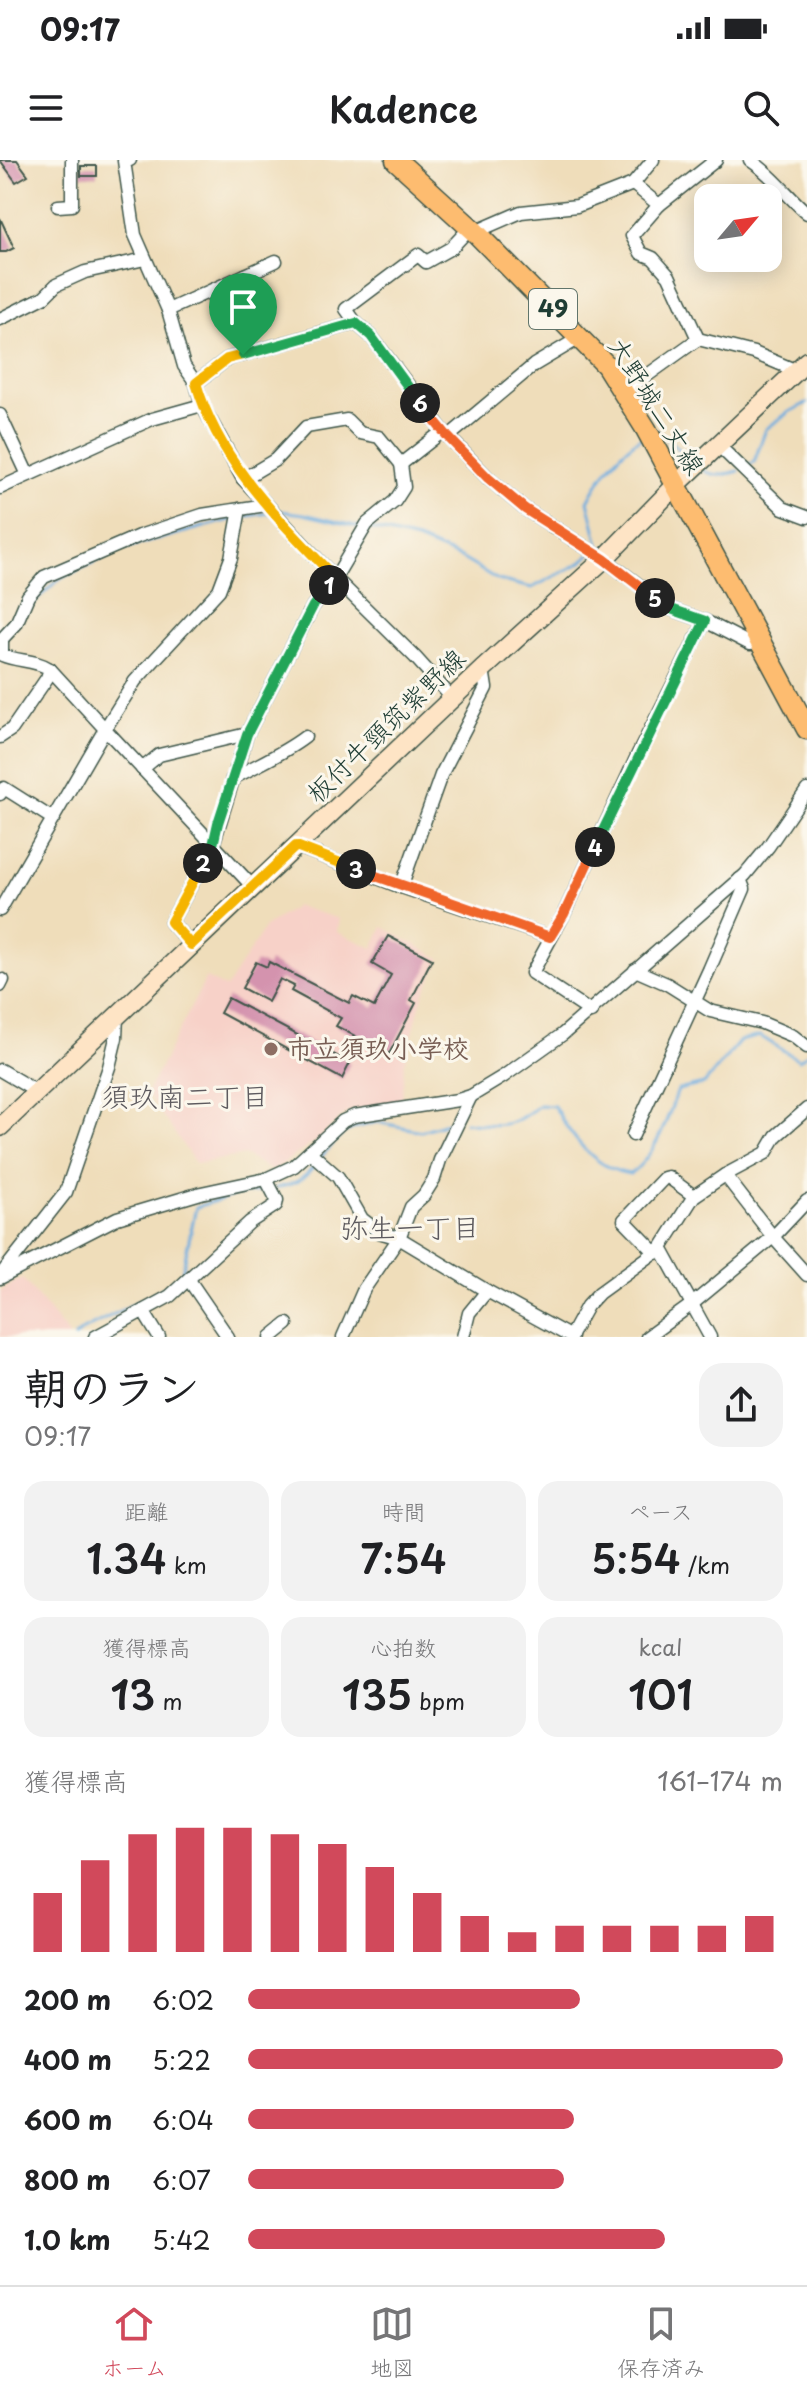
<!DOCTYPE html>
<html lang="ja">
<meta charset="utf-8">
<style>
:root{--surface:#fff;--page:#f2f2f2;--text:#202124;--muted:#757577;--line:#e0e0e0;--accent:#d1495b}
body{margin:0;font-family:"Playpen Sans","Klee One",sans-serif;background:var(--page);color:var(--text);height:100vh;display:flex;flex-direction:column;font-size:30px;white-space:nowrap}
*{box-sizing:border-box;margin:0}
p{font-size:26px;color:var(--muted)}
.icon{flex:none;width:44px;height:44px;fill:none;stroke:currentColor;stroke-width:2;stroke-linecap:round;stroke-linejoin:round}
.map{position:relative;height:1177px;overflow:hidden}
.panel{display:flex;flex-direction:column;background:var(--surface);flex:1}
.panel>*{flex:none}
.needle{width:52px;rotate:61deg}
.tools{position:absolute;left:694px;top:24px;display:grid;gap:16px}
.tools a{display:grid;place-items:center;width:88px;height:88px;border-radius:16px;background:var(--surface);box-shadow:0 4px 20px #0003;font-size:40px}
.pin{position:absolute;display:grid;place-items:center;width:68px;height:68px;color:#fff;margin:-82px -34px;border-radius:50% 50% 50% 0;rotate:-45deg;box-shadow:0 0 8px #0007}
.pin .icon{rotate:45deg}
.km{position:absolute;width:40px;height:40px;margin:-20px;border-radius:50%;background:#222;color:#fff;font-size:22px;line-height:40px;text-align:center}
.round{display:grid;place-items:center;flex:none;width:84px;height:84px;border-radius:24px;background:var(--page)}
.head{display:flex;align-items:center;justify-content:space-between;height:136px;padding:0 24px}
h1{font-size:44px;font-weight:600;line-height:60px}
.stats{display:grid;grid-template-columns:repeat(3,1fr);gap:12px;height:136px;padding:8px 24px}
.stats div{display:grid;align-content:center;border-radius:20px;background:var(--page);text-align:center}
.stats b{font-size:40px;font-weight:600}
.stats small{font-size:22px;font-weight:400}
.stats p{font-size:22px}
.chart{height:224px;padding:16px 24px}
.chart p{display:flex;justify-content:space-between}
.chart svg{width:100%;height:144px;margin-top:8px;stroke:var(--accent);stroke-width:6}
ul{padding:0 24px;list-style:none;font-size:26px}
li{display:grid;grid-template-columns:128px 96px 1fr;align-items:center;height:60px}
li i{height:20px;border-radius:10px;background:var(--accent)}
.status{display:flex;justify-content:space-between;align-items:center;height:56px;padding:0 40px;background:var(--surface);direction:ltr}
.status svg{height:22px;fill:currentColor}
header{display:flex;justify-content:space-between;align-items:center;height:104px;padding:0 24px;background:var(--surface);font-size:36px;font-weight:600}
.menu{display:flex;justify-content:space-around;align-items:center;height:112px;border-top:2px solid var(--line);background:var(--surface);font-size:22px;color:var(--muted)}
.menu a{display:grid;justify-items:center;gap:4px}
.menu .active{color:var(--accent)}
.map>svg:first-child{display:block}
.built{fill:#f7d1c8}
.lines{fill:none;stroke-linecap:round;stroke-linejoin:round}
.stream{stroke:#6bacdf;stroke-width:3}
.building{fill:#d493ae}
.minor-casing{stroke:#3e5548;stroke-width:15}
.secondary-casing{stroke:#3e5548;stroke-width:21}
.primary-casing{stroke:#3e5548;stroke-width:23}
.minor{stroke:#fff;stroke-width:12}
.secondary{stroke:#fee4c5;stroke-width:18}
.primary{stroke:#fdbc6f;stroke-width:20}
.split-1-casing{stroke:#fff;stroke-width:16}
.split-2-casing{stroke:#fff;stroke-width:16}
.split-3-casing{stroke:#fff;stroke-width:16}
.split-4-casing{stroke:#fff;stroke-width:16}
.split-5-casing{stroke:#fff;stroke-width:16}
.split-6-casing{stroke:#fff;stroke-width:16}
.split-7-casing{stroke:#fff;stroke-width:16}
.split-1{stroke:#f5b400;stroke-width:10}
.split-2{stroke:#22a559;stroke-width:10}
.split-3{stroke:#f5b400;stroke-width:10}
.split-4{stroke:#f0652b;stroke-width:10}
.split-5{stroke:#22a559;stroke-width:10}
.split-6{stroke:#f0652b;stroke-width:10}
.split-7{stroke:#22a559;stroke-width:10}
.education-dot{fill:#8d6e63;stroke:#fbf7ec;stroke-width:3}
.labels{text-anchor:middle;stroke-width:6;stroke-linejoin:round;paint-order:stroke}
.shield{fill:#fbf7ec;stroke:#61756b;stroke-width:2}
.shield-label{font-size:24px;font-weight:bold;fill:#1f3d34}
.street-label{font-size:26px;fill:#1f3d34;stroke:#fbf7ec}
.education-label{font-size:26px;font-weight:bold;fill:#785e54;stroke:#fbf7ec;text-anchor:start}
.neighbourhood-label{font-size:28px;fill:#5e5b5f;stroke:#fbf7ec}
</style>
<div class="status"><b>09:17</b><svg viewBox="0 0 49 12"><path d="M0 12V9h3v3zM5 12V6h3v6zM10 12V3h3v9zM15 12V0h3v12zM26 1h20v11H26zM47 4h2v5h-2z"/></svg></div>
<header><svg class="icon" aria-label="menu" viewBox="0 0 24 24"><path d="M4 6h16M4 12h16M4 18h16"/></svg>Kadence<svg class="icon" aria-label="search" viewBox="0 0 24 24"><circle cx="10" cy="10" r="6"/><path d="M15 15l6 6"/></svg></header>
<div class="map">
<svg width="807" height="1177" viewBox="0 0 807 1177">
<rect width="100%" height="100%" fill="#fbf7ec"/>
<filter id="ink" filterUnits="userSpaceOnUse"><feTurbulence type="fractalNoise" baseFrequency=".0125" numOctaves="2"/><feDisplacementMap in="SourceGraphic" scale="16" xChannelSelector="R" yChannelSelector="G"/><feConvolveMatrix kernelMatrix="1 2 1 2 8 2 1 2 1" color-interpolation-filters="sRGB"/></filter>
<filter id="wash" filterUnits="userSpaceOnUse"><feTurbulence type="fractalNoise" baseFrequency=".006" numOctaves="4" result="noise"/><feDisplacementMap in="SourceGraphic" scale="32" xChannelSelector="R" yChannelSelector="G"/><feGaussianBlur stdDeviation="1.8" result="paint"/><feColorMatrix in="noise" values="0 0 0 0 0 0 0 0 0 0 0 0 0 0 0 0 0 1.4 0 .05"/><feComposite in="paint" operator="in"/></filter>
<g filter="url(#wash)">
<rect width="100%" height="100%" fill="#efddba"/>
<g class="built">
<path d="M296 746 339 759 337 772 373 788 383 767 441 799 423 835 404 905 402 941 347 952 315 982 272 1011 244 995 196 1004 147 933 206 818 226 828 265 767Z"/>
<path d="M22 1118 69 1175 68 1177H0V1131Z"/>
</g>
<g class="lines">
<g class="stream">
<path d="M656 270 692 300"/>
<path d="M745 307 754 302 766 269 789 252 807 243"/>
<path d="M701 308C712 318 725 315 739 311"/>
<path d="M281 351 304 354 359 367"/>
<path d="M241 357 269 353"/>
<path d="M371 369 417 380 461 398 498 420 532 428 582 402 590 394"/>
<path d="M125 388 234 359"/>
<path d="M595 389 599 385 588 341C601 316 618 291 642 277"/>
<path d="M28 448 59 419 118 391"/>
<path d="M465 962C500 966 511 969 539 945L554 946C570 975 594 1009 630 1014 656 996 667 959 678 930L704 924 740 881 760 876 799 900 807 894"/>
<path d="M320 998 344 972 358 967 377 962 421 971 453 961"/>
<path d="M276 1028C295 1024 304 1020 316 1004"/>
<path d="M75 1177 83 1170 169 1126 182 1113 196 1047 235 1035 269 1030"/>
</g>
</g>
<g id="blocks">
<g class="building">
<path d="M0 0H17L28 15 16 22Z"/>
<rect x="81" y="6" width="16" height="10"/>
<path d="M0 58 14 88 6 92H0Z"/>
<path d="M388 776 432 799 411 840 416 843 389 894 336 866 341 858 291 831 294 826 280 819 268 842 242 828 256 802 267 807 269 802 349 843 353 836 374 847 391 815 372 804Z"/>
<path d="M228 838 350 903 342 919 220 853Z"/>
</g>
</g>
</g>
<g filter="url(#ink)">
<use href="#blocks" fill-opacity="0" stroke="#3e5548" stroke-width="2"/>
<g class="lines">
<g class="minor-casing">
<g id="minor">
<path d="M130 0 124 1 135 75 168 150 184 206 196 223 202 245 243 319 335 418 415 497 453 539"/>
<path d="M750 0C772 14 787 36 807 53"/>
<path d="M659 45 716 0"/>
<path d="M58 46 72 45V0"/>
<path d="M470 68 451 88 426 102 418 95 346 149 356 163 371 176 443 271 488 318 525 349 604 399 671 449 705 461 639 592 564 754 532 813 591 852"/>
<path d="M475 72 521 52 577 46 633 24 653 0"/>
<path d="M168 150 276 101"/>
<path d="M0 159 44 137 56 125 85 112 145 99"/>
<path d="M698 179 754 193 797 211"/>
<path d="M243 195 241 180 246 174 241 156 253 147 245 115"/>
<path d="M196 223 227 199 356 163"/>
<path d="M624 232 698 179 669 116 653 98 641 93 632 76 659 45 633 24"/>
<path d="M0 255 28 315"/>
<path d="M448 277 534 205 581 177"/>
<path d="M718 285 783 348 807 357"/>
<path d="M243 319 275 300 306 267 347 260 360 273 379 277 401 304 443 271"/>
<path d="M0 328 152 259 202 245"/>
<path d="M240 349 231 398 219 430 135 521 105 569 253 727"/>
<path d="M705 461 750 484 762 483"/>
<path d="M0 481 16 464 28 436 44 417 139 376 202 355 266 345"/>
<path d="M483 509 486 528 441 615 401 727 550 777"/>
<path d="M0 577 12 569 47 518 50 509"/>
<path d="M142 609 159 595 247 574"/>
<path d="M232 619C256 605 283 594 305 577"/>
<path d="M0 634 4 628 53 659"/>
<path d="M296 686 401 727"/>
<path d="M0 750 105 569 50 509C34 499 18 502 2 495V479"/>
<path d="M191 785 171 762 213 685 247 574 313 446 335 418 367 364 395 341 404 327 401 304"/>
<path d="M635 810 667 824 710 851 762 863 793 876 807 887"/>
<path d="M0 826 3 820"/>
<path d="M0 910 37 932"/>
<path d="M633 975 709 810 744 729 740 719"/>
<path d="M311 993 338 1017 362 1059 379 1072 399 1078 487 1131 571 1177"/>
<path d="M725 1015 773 1077 807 1115"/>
<path d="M661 1088 710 1177"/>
<path d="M656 1093 624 1060 664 1018 668 1017 694 1036"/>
<path d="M0 1116 66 1032 109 907 116 878 117 856"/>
<path d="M0 1118 117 1058 201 1033 266 1019"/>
<path d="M189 1120 228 1177"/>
<path d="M143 1151 159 1177"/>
<path d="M571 1175 587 1146 599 1133 661 1088 694 1036 725 1015 766 993 776 976 807 949"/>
<path d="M95 1177 170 1136 250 1062 276 1045 277 1040 266 1019 294 1006 343 961 354 956 458 940 471 936 504 916 563 874 745 715 768 687 807 630"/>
<path d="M271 1177 287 1164"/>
<path d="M343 1177 364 1129 399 1078 411 1047 424 1035 434 1019 440 1000 471 936"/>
<path d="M463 1177 469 1153 487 1131"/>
<path d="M647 1177 691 1145 773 1077 807 1041"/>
</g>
</g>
<g class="secondary-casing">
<path id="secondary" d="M0 967 483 509 604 399 676 325 807 201"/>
</g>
<g class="primary-casing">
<path id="primary" d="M396 0 475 72 606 205 646 269 807 569"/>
</g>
<use href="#minor" class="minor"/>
<use href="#secondary" class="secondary"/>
<use href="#primary" class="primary"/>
</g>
</g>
<g class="lines" filter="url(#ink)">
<g class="split-1-casing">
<path id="split-1" d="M243 195 227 199 196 223C220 304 278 358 335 418L329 425"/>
</g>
<g class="split-2-casing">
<path id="split-2" d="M203 703 213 685 218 663 247 574 313 446 329 425"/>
</g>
<g class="split-3-casing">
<path id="split-3" d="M203 703 171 762 191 785 296 686 356 709"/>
</g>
<g class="split-4-casing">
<path id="split-4" d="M356 709 550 777 564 754 595 687"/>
</g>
<g class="split-5-casing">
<path id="split-5" d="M595 687 705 461 671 449 655 438"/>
</g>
<g class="split-6-casing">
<path id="split-6" d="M420 243 448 277 488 318 525 349 604 399 655 438"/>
</g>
<g class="split-7-casing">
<path id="split-7" d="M243 195 356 163 371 176 420 243"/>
</g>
<use href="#split-1" class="split-1"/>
<use href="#split-2" class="split-2"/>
<use href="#split-3" class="split-3"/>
<use href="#split-4" class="split-4"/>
<use href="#split-5" class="split-5"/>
<use href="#split-6" class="split-6"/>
<use href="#split-7" class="split-7"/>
</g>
<circle class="education-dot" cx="271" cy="889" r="8"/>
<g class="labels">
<rect class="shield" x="529" y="129" width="48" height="40" rx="6"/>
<g class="shield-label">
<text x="553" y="157">49</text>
</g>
<g class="street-label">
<text transform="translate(656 246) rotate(58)" y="9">大野城二丈線</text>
<text transform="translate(386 566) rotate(-44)" y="9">板付牛頸筑紫野線</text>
</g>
<g class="education-label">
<text x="287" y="898">市立須玖小学校</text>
</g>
<g class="neighbourhood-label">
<text x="185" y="947">須玖南二丁目</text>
<text x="410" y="1078">弥生一丁目</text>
</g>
</g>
</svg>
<div class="tools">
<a><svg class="needle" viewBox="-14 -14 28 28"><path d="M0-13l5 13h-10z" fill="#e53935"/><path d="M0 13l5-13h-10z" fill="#757577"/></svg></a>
</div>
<div class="pin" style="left:243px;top:195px;background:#1e9e55"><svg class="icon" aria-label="arrive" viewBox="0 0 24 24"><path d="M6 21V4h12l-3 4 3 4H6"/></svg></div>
<b class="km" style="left:329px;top:425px">1</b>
<b class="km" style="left:203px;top:703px">2</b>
<b class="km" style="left:356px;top:709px">3</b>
<b class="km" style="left:595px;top:687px">4</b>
<b class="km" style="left:655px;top:438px">5</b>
<b class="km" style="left:420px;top:243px">6</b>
</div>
<section class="panel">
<div class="head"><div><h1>朝のラン</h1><p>09:17</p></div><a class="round"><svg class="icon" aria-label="share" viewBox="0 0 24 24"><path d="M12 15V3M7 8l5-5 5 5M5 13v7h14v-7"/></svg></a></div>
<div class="stats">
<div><p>距離</p><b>1.34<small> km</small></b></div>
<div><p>時間</p><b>7:54</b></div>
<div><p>ペース</p><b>5:54<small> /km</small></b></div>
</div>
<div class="stats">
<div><p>獲得標高</p><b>13<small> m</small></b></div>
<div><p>心拍数</p><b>135<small> bpm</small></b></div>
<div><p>kcal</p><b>101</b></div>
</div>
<div class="chart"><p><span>獲得標高</span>161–174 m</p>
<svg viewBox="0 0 160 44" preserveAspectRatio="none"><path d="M5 44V26M15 44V16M25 44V8M35 44V6M45 44V6M55 44V8M65 44V11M75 44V18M85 44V26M95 44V33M105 44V38M115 44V36M125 44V36M135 44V36M145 44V36M155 44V33"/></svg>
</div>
<ul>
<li><b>200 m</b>6:02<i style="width:62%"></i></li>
<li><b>400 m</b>5:22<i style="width:100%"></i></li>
<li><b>600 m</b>6:04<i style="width:61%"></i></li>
<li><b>800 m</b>6:07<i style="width:59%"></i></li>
<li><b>1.0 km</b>5:42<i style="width:78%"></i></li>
</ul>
</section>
<nav class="menu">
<a class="active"><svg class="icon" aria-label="home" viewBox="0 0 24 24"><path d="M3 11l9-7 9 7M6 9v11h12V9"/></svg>ホーム</a>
<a><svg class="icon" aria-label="map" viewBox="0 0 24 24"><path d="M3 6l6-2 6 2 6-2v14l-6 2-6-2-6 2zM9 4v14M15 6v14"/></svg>地図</a>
<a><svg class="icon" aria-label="saved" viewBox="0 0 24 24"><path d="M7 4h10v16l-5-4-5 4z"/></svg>保存済み</a>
</nav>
